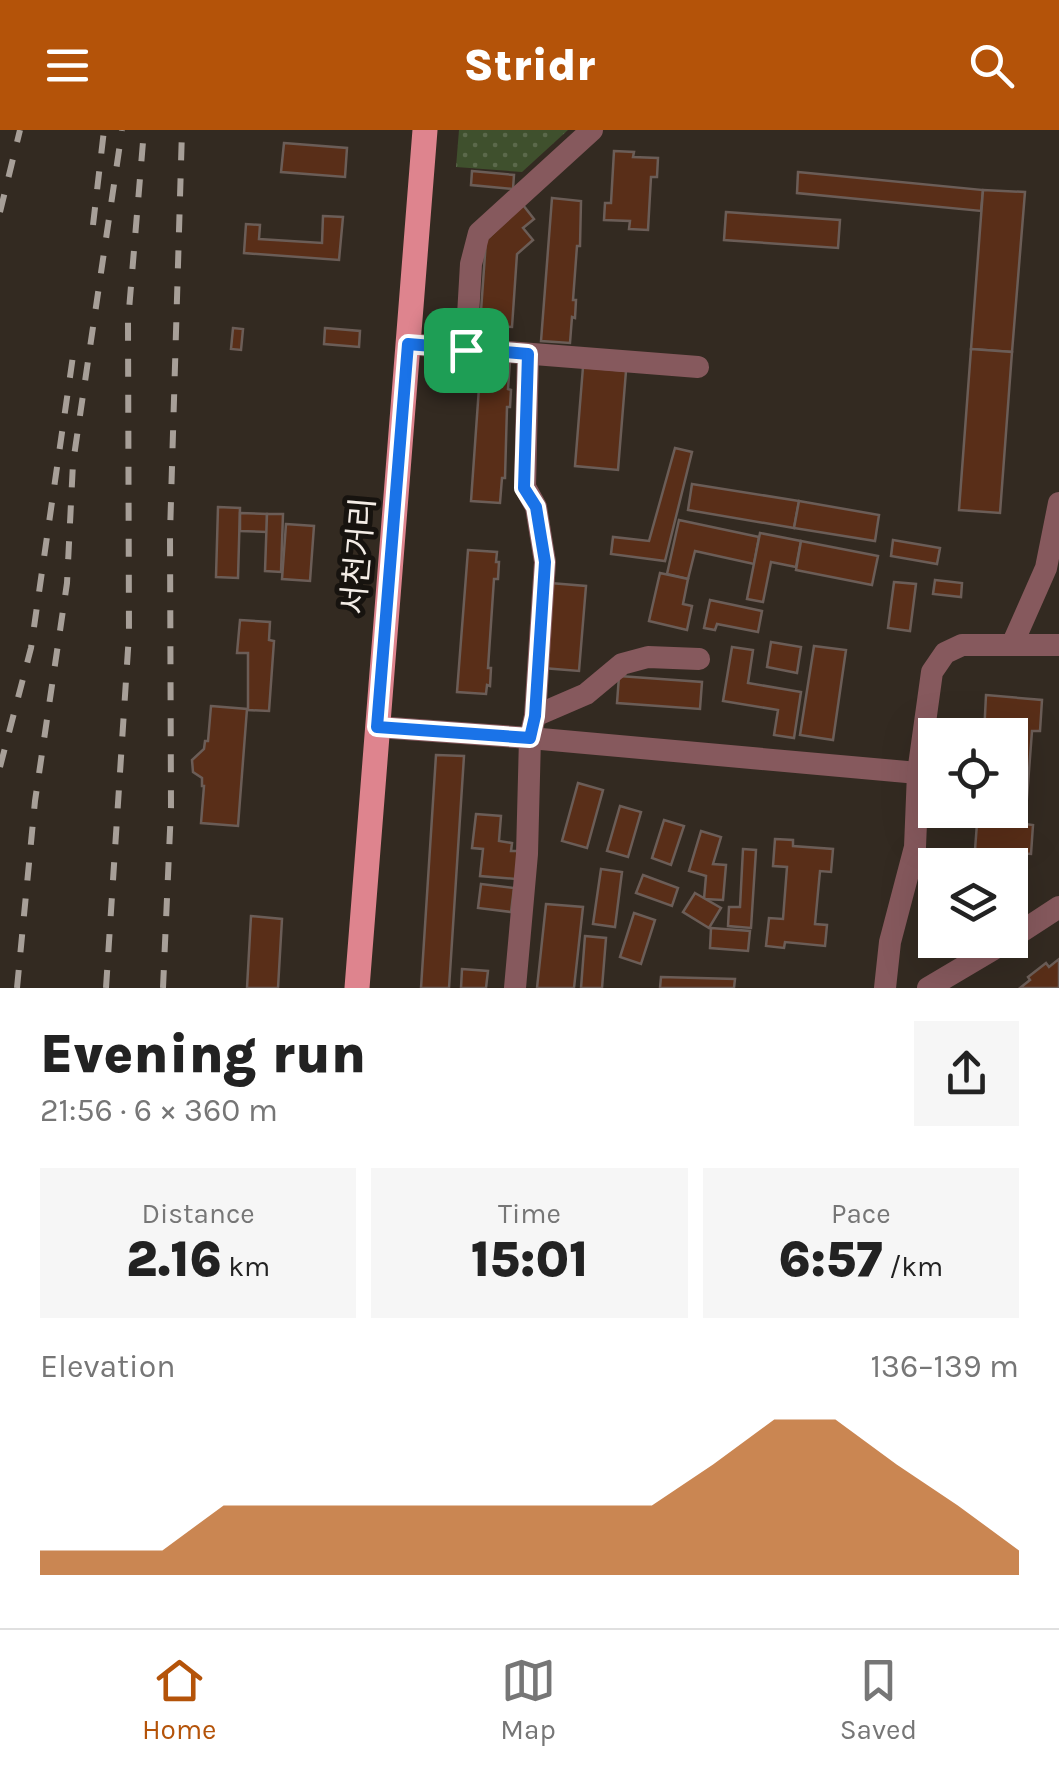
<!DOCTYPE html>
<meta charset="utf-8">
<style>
:root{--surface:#fff;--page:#f6f6f6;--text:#222;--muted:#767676;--line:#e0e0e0;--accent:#b45309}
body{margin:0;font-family:Karla,"Noto Sans KR",sans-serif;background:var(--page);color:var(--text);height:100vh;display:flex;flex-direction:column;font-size:38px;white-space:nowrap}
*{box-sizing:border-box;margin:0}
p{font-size:32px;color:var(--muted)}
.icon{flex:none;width:55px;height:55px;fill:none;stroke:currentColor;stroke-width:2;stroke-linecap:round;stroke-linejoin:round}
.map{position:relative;height:858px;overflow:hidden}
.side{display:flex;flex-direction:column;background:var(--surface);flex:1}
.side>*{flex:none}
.buttons{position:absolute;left:918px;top:588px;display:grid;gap:20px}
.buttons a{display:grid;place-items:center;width:110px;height:110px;border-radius:0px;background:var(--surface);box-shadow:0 10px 40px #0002;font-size:50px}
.pin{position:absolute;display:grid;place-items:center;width:85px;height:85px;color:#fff;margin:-42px;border-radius:20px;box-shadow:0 5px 15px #0006}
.round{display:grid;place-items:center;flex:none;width:105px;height:105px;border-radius:0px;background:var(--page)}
.summary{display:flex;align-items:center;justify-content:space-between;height:170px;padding:0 40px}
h1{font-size:55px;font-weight:800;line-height:75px}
.metrics{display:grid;grid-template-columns:repeat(3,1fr);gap:15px;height:170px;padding:10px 40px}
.metrics div{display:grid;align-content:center;border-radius:0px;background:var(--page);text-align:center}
.metrics b{font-size:50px;font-weight:800}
.metrics small{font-size:28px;font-weight:400}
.metrics p{font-size:28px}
.chart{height:280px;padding:20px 40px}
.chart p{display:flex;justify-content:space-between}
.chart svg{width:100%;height:180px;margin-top:10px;fill:var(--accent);opacity:.7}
header{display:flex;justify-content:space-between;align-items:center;height:130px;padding:0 40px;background:var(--accent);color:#fff;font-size:45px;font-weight:800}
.menu{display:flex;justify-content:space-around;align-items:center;height:140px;border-top:2px solid var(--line);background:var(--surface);font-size:28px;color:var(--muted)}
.menu a{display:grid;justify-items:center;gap:5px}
.menu .active{color:var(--accent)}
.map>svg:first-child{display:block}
.grass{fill:url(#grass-dots)}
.building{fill:#592e18;stroke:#6b5d57;stroke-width:2.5}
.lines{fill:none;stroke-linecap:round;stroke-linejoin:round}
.minor{stroke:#86595d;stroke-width:22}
.primary{stroke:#de848e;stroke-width:25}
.rail{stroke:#a79f98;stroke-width:6;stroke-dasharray:18 18;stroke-linecap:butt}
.route-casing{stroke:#fff;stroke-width:20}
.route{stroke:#1a73e8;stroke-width:12}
.labels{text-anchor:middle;stroke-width:10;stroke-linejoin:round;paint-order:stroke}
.street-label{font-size:32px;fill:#f3ece6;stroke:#17130f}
</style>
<header><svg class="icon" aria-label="menu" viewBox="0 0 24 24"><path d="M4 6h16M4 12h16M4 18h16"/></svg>Stridr<svg class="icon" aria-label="search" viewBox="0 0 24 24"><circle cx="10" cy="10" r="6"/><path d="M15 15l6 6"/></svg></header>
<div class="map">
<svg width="1059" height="858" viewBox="0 0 1059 858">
<defs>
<pattern id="grass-dots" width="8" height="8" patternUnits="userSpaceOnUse" patternTransform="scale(2.5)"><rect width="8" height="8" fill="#3f502d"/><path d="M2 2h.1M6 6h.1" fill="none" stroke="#5b694b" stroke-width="1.8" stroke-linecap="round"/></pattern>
</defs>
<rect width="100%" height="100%" fill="#332a21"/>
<path class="grass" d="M459 0H568L522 42 456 37Z"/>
<g class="building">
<path d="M284 13 347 18 345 47 281 42Z"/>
<path d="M614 21 634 22 633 27 658 28 657 47H651L648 100 629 99 630 91 604 90 605 73H611Z"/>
<path d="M472 41 514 45 513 59 471 55Z"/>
<path d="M798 42 983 60 981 81 797 63Z"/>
<path d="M983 60 1025 62 1012 222 971 219Z"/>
<path d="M552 68 581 71 580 116H577L573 170H576L575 188 572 187 570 213 541 211Z"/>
<path d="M523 75 534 89 523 98 533 110 517 124 512 197 480 195 486 110Z"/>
<path d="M726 82 840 90 838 118 724 110Z"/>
<path d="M323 86 343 87 339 130 244 123 246 94 260 95 259 109 322 113Z"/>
<path d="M233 198 243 199 241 220 231 219Z"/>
<path d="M325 198 360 201 359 217 324 214Z"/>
<path d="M971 219 1012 222 1000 383 959 380Z"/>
<path d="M481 229 510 231 508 259 511 260 510 277H507L505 348H502L500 373 471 371Z"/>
<path d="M583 237 626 241 618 340 575 336Z"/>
<path d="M675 318 692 322 665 431 611 424 613 407 649 411Z"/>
<path d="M692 354 799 371 794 398 688 380Z"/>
<path d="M799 371 879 385 875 411 794 398Z"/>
<path d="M218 377 240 378 238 448 216 447Z"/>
<path d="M240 383 267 384V402L240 401Z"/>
<path d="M267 384H283L281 442 265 441Z"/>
<path d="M679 390 759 407 754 434 695 421 688 449 667 444Z"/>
<path d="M286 394 314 396 310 451 282 449Z"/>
<path d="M760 403 801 411 796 437 771 432 763 472 747 469Z"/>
<path d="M893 410 940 418 937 434 891 426Z"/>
<path d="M801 411 878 426 872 455 796 440Z"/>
<path d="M468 420 497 422 496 432H499L498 449H494L488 538H491L490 556 487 555 486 564 457 562Z"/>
<path d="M660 443 688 449 683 474 692 476 687 500 649 491Z"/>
<path d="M935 450 962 453 961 467 933 464Z"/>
<path d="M894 452 916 454 910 501 888 498Z"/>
<path d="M550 453 586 456 579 541 543 538Z"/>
<path d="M710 470 762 481 758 502 717 494 715 500 704 498Z"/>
<path d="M240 490 270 492 269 510 274 511 269 581 248 580V523H237Z"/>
<path d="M771 512 801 517 797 543 767 537Z"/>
<path d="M814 516 846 520 833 610 800 605Z"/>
<path d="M732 517 753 520 748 553 801 562 794 608 774 605 778 580 723 571Z"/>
<path d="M619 546 702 552 700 579 617 573Z"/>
<path d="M986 565 1042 570 1040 601H1032L1025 694 1033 695 1031 724 975 720 978 680H1010V605H984Z"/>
<path d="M211 576 247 579 238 696 201 693 204 656H202V648L193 642 192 630 204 619 205 611H208Z"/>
<path d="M436 625 464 626 449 858H421Z"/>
<path d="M578 653 603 660 587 718 562 711Z"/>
<path d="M620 676 641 682 628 727 607 721Z"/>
<path d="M476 684 501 686 499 711 512 713 511 721H519L516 749 480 746 483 719 472 718Z"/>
<path d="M664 690 684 696 671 735 652 728Z"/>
<path d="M701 701 721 707 713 734 726 735 723 770 704 769 706 746 689 741Z"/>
<path d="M775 709 793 710V716L833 719 831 742 820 741 815 794 827 795 825 816 785 812 784 818 766 816 769 788 783 789 787 737 773 736Z"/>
<path d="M743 719 756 720 751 798 728 796 729 777H740Z"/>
<path d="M601 739 622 742 615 797 593 794Z"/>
<path d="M643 745 678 758 672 776 636 763Z"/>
<path d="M481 754 514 758 511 782 478 778Z"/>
<path d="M695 763 721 778 709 798 683 782Z"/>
<path d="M546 774 583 777 574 858H537Z"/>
<path d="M634 783 655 790 641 834 620 827Z"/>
<path d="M251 786 282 789 278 858H247Z"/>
<path d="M711 798 750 801 748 821 710 818Z"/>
<path d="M585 806 606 808 602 858H581Z"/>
<path d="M1059 829V858H1020L1030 850 1028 847 1046 833 1049 837Z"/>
<path d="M462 839 488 841 486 858H461Z"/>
<path d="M661 847 735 849 734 858H660Z"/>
</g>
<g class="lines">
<g class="minor">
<path d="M408 214 698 237"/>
<path d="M466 220 471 134 479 103 592 0"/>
<path d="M528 224 525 357 536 377 545 432 535 586"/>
<path d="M1012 515 1046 438 1059 373"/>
<path d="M377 597 530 608 918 643"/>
<path d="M1010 809 1059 777"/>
<path d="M515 858 527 724 530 608 535 586 586 564 622 534 648 527 699 529"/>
<path d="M885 858 890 812 915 717 918 643 932 542 945 523 962 515H1059"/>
<path d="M928 858 1009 810"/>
</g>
<path class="primary" d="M357 858 425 0"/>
<g class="rail">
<path d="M0 82 20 0"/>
<path d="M93 95 104 0"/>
<path d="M0 637 31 518 74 219"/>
<path d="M17 858 35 671 67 453 73 333 122 0"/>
<path d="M106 858 129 504 128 192 144 0"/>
<path d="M163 858 171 678 170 404 182 0"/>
</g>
</g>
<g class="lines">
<g class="route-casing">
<path id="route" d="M408 214 528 224 524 358 536 377 545 432 535 586 530 608 377 597Z"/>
</g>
<use href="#route" class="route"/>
</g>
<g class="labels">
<g class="street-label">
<text transform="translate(358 426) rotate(-85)" y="11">서천거리</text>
</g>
</g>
</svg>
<div class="buttons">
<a><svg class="icon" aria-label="locate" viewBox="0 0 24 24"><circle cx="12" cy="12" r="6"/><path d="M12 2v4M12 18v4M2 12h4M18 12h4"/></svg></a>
<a><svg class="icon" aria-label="layers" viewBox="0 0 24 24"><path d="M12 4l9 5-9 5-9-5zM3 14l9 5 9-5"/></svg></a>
</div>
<div class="pin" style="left:466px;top:220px;background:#1e9e55"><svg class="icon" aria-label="arrive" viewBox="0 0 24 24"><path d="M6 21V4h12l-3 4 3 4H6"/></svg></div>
</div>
<section class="side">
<div class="summary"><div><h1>Evening run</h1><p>21:56 · 6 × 360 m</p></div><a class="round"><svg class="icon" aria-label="share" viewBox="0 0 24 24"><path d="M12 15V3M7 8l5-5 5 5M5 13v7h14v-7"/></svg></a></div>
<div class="metrics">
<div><p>Distance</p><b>2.16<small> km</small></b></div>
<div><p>Time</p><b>15:01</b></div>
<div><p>Pace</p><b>6:57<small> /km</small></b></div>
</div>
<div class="chart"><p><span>Elevation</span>136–139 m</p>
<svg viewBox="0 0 160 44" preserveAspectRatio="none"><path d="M0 44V38L10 38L20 38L30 27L40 27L50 27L60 27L70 27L80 27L90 27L100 27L110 17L120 6L130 6L140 17L150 27L160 38V44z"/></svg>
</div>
</section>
<nav class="menu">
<a class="active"><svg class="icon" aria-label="home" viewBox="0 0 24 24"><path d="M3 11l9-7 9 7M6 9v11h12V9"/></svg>Home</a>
<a><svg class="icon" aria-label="map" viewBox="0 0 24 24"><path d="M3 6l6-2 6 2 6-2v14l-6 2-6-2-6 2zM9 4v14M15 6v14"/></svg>Map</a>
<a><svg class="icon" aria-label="saved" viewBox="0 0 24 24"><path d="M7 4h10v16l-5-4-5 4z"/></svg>Saved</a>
</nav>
